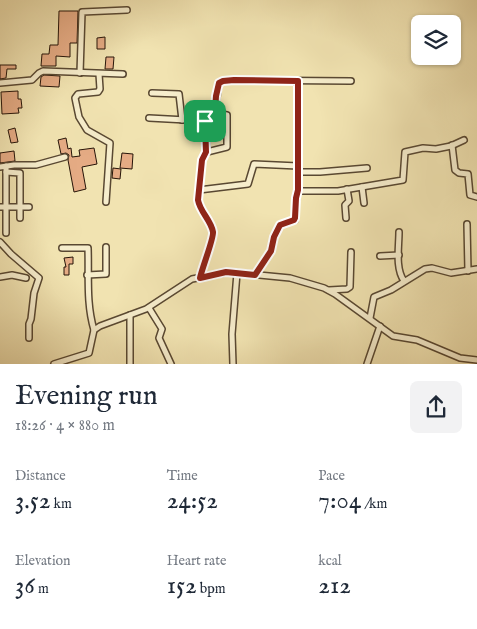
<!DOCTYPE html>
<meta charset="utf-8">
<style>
:root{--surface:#fff;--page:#f2f2f3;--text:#1f2937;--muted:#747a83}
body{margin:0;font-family:"IM FELL English",serif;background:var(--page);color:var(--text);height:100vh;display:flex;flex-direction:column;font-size:19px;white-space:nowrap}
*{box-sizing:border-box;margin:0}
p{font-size:16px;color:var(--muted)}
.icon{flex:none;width:28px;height:28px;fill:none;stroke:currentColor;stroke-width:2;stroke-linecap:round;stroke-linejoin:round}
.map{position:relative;height:364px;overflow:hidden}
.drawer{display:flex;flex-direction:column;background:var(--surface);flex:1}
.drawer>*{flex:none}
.tools{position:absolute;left:411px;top:15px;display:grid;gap:10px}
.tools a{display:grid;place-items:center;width:50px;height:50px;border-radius:8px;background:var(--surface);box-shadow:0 1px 4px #0004;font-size:25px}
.pin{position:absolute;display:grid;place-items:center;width:42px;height:42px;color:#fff;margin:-21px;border-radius:10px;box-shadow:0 2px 8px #0006}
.round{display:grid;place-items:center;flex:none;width:52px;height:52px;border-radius:8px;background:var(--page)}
.headline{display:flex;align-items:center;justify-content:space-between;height:85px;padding:0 15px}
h1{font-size:28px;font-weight:600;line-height:38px}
.metrics{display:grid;grid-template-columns:repeat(3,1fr);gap:8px;height:85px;padding:5px 15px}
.metrics div{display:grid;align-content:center}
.metrics b{font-size:25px;font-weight:600}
.metrics small{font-size:14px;font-weight:400}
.metrics p{font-size:14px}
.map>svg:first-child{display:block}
.building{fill:#e5ab84;stroke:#261408}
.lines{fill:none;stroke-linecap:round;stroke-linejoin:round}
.street-casing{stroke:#594832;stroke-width:8}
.street{stroke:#f6edcc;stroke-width:5}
.route-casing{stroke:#fff;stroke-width:10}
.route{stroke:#8f2418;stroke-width:6}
</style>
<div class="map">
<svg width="477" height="364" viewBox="0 0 477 364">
<rect width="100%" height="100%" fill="#f1e3b1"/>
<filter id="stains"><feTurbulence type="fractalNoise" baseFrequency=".004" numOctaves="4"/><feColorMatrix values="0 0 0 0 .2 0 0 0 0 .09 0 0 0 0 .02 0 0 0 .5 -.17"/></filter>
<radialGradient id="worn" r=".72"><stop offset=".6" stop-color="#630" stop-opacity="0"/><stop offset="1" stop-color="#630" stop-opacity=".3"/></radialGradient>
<g class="building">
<path d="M59 11H78L77 43H70V57L56 56V66H41L42 54H49L50 45H58Z"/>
<path d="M105 37V49H97V38Z"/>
<path d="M106 57H114L113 69H105Z"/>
<path d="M0 65H16V69H7L6 78 0 79Z"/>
<path d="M44 75 60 76 59 87 40 86 41 77Z"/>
<path d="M18 91V99H21L22 108H18L19 113 2 114 1 92Z"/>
<path d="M15 128 18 142 11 143 8 130Z"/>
<path d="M66 138 68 149 71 148 72 157 80 156 79 150 94 148 97 164 82 167 86 189 74 192 68 160 69 155 66 153 61 154 58 140Z"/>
<path d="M14 151 15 161 0 163V153Z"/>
<path d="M122 153 133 154 132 169 120 168Z"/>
<path d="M113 168 121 169 120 179 112 178Z"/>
<path d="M73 257V264H69V275H64V267H66L64 258Z"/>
</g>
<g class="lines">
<g class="street-casing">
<g id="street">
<path d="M80 73 82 12 127 10"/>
<path d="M99 74 100 89 98 92 78 94 75 98 79 117 87 130 110 143 106 202"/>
<path d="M297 81 298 188 300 191H338L403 180 405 152 423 148 436 149 451 146 464 140"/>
<path d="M0 83 32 80 39 73 43 71 123 74"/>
<path d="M152 93 179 94 182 120"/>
<path d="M149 118 205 121"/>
<path d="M452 145 455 170 459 173 468 174 470 195 477 197"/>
<path d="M207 152 205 123 207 118 215 112"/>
<path d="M0 167 14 165H36L65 157"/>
<path d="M6 172 20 173V218"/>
<path d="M298 172H320L367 168"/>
<path d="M362 187 364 203"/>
<path d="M199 190 248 184 254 164 298 166"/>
<path d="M0 207H29"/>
<path d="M346 218 345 205 349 201 347 189"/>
<path d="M467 224 468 271"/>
<path d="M399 232C399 247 395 268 404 281"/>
<path d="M6 233V166"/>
<path d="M0 242 11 254 39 278 34 293 31 319 29 324V338"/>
<path d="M62 248H88C89 276 86 303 94 330"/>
<path d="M380 256 399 255"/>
<path d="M87 275 106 274V247"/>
<path d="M255 275 271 251 274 237 280 225 295 220 296 201 298 190"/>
<path d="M0 277 12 275 26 278"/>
<path d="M200 278C202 268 214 238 213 232 211 220 200 212 198 200L202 159 207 152 227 147V115L216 113 215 111 219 83 223 81 234 80 351 81"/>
<path d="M329 290 347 289 350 287 351 252"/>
<path d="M149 308 162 329 159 338 171 364"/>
<path d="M130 315V364"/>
<path d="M370 318 374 297 391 290 425 269 432 268 451 273 477 269"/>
<path d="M54 364 89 353 94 330 100 326 146 309 192 279 229 272 290 278 324 288 335 294 393 336 417 340 460 358 477 360"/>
<path d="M233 364 232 334 237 273"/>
<path d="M367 364 380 326"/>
</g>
</g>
<use href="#street" class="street"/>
</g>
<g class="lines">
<g class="route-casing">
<path id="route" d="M234 80 298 81V190L296 198 295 218 294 220 280 225 274 237 271 251 255 275 226 272 200 278C202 268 214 238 213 232 211 220 200 212 198 200L202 160 206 152 205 123 207 118 215 112 216 96 219 83 223 81Z"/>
</g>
<use href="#route" class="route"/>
</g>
<rect width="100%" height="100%" filter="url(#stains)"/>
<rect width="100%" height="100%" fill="url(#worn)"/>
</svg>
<div class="tools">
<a><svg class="icon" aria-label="layers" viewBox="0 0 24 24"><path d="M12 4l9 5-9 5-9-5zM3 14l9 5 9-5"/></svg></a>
</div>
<div class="pin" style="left:205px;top:121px;background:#1e9e55"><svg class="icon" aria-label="arrive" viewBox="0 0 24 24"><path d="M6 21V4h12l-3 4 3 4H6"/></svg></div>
</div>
<section class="drawer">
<div class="headline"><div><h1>Evening run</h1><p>18:26 · 4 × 880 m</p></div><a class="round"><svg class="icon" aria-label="share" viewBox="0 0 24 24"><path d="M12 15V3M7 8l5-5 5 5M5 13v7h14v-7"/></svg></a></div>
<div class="metrics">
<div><p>Distance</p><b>3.52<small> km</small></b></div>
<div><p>Time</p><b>24:52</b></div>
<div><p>Pace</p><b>7:04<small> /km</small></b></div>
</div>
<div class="metrics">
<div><p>Elevation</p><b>36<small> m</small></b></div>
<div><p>Heart rate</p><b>152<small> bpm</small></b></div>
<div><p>kcal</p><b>212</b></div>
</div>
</section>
